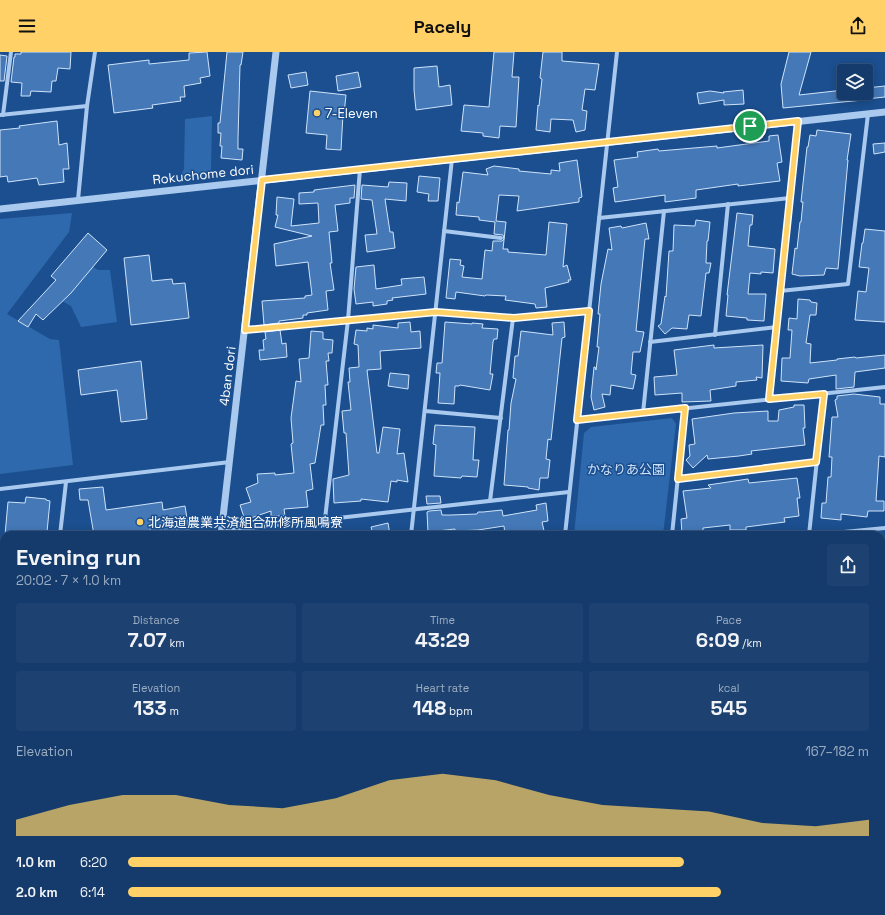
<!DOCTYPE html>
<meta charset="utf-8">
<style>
:root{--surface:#143b6b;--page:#1d4271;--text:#f1f3f6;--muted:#9dadc1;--line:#33557e;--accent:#ffd166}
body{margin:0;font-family:"Space Grotesk","Noto Sans JP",sans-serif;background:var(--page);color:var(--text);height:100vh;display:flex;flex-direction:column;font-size:15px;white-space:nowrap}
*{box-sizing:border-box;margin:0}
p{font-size:13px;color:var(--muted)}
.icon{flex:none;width:22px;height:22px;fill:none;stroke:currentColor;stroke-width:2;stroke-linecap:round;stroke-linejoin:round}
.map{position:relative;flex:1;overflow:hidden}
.sheet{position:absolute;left:0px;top:479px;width:885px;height:384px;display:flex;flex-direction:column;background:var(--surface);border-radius:12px 12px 0 0;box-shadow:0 2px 10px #0003,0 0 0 1px var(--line)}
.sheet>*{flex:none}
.tools{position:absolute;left:837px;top:12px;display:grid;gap:8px}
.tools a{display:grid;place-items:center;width:36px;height:36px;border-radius:4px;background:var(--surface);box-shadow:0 2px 10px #0003,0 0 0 1px var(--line);font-size:20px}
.pin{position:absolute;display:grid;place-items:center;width:34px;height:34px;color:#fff;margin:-17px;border:2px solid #fff;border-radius:50%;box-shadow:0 1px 4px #0007}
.round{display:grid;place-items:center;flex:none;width:42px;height:42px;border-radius:4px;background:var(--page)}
.summary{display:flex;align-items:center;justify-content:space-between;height:68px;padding:0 16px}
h1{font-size:22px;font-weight:700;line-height:30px}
.figures{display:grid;grid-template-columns:repeat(3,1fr);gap:6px;height:68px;padding:4px 16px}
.figures div{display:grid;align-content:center;border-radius:4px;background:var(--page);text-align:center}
.figures b{font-size:20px;font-weight:700}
.figures small{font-size:11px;font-weight:400}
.figures p{font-size:11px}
.chart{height:112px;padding:8px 16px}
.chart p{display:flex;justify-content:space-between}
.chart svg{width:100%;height:72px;margin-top:4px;fill:var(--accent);opacity:.7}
ul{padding:0 16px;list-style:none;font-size:13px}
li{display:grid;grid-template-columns:64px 48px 1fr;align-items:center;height:30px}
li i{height:10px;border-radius:5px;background:var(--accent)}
header{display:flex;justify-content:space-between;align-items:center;height:52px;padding:0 16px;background:var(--accent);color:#111;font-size:18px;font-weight:700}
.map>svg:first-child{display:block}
.green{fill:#2e69ad}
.building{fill:#4478b7;stroke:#cfe3fa}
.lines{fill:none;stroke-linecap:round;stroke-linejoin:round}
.minor{stroke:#a9c9ee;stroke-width:4}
.tertiary{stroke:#a9c9ee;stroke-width:7}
.route-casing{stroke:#fff;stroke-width:8}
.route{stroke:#ffd166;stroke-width:5}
.poi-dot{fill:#ffd166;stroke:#1b4f8f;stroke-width:1.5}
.labels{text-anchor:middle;stroke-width:3;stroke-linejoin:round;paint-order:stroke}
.poi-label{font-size:13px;fill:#fff;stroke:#1b4f8f;text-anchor:start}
.street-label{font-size:13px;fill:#fff;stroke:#1b4f8f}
.park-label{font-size:13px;fill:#cfe3fa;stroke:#1b4f8f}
</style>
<header><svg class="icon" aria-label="menu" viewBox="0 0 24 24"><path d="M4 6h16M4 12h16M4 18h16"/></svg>Pacely<svg class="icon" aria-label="share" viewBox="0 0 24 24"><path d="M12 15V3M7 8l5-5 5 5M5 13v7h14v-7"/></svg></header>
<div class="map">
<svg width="885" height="863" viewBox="0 0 885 863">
<rect width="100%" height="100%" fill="#1b4f8f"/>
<g class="green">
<path d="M212 64 211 122 183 125 181 123 184 117 185 67Z"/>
<path d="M72 161 69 180 7 262 50 287 59 288 73 413 0 422V167Z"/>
<path d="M90 213 98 218H110L117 270 81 275 71 254 62 249Z"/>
<path d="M672 366 676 372 663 483H574L584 381 591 375Z"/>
</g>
<g class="building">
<path d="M21 0H71L70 17 58 16 56 29H52L51 40 31 39 30 44H21L22 31 11 30 14 5H15V2H21Z"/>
<path d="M207 0 210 24 200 26 201 31 184 34 185 45H180L181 49 152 53 153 56 114 61 108 13 149 8V12L189 8V1Z"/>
<path d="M227 0H243L241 13H240L238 87V97H243L242 108 221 106 222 94H220L221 81H218V71H220Z"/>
<path d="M494 0H514L512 25H519L516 75 500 74 499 86 483 84V81L461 79 464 53 489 55Z"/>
<path d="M543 0H562V9L599 12 595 38 585 37 582 58 587 59 585 78 576 80 573 68 551 67 550 80 536 78 538 53 539 54 542 27 540 26Z"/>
<path d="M789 0H811L799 43 844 38V41H863V48L783 56 781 32Z"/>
<path d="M0 3 7 4 4 29H0Z"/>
<path d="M437 14 439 35 450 33 452 53 416 58 414 38V16Z"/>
<path d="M306 20 308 33 291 36 288 23Z"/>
<path d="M358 20 361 35 338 39 336 24Z"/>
<path d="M885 34V45L866 47V36Z"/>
<path d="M743 38 744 52 724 53V48L699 52 697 41 710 39 724 41 723 40Z"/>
<path d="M310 39 346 43 344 62H343L341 98 326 97 327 83 306 81Z"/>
<path d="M57 69 59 93 67 91 69 117H63L64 130 39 133 37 126 8 130 7 124 0 125V78L20 76 19 74 34 72Z"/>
<path d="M817 78 851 82 847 108H848L838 217 826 216 824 223 800 224 792 222 795 196 797 197 800 170H801L803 150H801L807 95H808L810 83 816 84Z"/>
<path d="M778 83 782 110 777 111 780 129 738 134V132L696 138V146L665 150V143L615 150 613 136 618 135 614 108 638 105 637 100 658 97 659 99 717 94V96L769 89V84Z"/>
<path d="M885 91V100L874 102 873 92Z"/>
<path d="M577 108 582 145 579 146V150L517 159 519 144 499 143 496 169 506 170 503 197H508V200L546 203 549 170 567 172 563 215 567 213 571 228H568L569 230 545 236 547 255 536 256 535 252 505 248 506 244 486 243 485 244 456 240 455 247 446 246 450 207 461 208 460 213 464 214 462 225 482 227 485 198 492 199 493 189H502L504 187 503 183 494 182 495 170 479 168V165L456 163 457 150 459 151 463 120 488 123 486 117 494 114 519 117V119L551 122V118L560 119 559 111Z"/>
<path d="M419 124 440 126 438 149H428L429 142 417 140Z"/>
<path d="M389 130 407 131 406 149 385 147 390 180H393L395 196 367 200 365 183 377 182 372 148 361 147 362 133 388 135Z"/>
<path d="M355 133 354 146H350V151L335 153 338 179 329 180 332 211H330L334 238 326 239 328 258 307 261V263H303V266L279 269V271L264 273 262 249 305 246V244L312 243 308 210 276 214 274 192 312 184 275 175 278 163H276L277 145 294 147 291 174 319 171 318 151 299 152V141L314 140V138Z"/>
<path d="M737 161 753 163 752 173H750L748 194 775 197 773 221 761 220V222L750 221 748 242H766L764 269 747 268V266L726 264 728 243H727Z"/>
<path d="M696 168 710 170 708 189H707L706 211H711L709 221H706L701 264 689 263 687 277 672 276 665 282 658 274 661 272 665 244 666 245 669 199H673L674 173 695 174Z"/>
<path d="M646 171 649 187H645L636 279 644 280 640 300H633L631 322 636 323 633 337 611 333 610 343 602 342 605 355 594 358 591 345 594 315H595L596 318 599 295H597L600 262H598L601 232 608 197 612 198 609 176 621 174 622 176Z"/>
<path d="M865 177 885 179V270L855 268 858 239 866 240 869 216 859 215 862 191H863Z"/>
<path d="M88 181 107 198 71 241 43 268 36 262 28 275 18 269 56 228 51 224Z"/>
<path d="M149 203 152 229 172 227 173 232 185 231 189 266 131 273 124 206Z"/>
<path d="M374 213 376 237 402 233 401 227 424 225 426 242 392 246 393 248 387 249V252L373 254V250L356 252 354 237 356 215Z"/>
<path d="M798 247 810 248 811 250 817 251 816 263H810L806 291 811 292 810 311 837 308V307L855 305 856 306 885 303V316L855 320 854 335 836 337V323L809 327 808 331 781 329 782 306H790L792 278H788L789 266 797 267Z"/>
<path d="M410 270 411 280 420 279 421 296 380 299 381 317 367 318 377 401H379L383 375 400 377 397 402 404 401 408 430 397 428V430L391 429 388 450 361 447V449L334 451 333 427 349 423 346 381H344L342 359 351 358 348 330H350L349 316 359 315 358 293 354 292 356 278 367 279V276L373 277V273L398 276V271Z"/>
<path d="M445 270 472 272V271L483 272 482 276 498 277 497 287H494L493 290 490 322H493L490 338 460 333 459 334H455L454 352 438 351 440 321H436L437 311H442Z"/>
<path d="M564 270 565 285 562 286 551 388 548 387 546 407 550 408 548 426H540L539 438 528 436V435L504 433 508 378H509L511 351 516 327 513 326 515 304H518L521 279 553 283 552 271Z"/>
<path d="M280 278 282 292 286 291 287 305 260 308 259 298H264L263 288 266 287 265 280Z"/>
<path d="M311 279 323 280V287L333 288 332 301H328L329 309H326L328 333H325L326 353H323L324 373H321L315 411 310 412 313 437 306 439 308 455 284 457 285 464H271V459L245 468 240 453 251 450 246 436 258 431 257 422 275 421V423L294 421 291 392 293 391 291 366 296 329 301 330 299 307 309 306Z"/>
<path d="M714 293V296L763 293 762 326 756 325 757 328 736 330V334L710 338 711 349 682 350V341L655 343 654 325 677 323 674 298Z"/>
<path d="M141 309 147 367 121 370 117 338 81 343 78 318Z"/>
<path d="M390 321 409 323 408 337 388 334Z"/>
<path d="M854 342 880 345V352H885V405L879 404 876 449H884V459H868L867 465 841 462V468L821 466 822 451H826L828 425H831L832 405H829L832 365H838L835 348 837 347V344Z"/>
<path d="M794 353H804L805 376H803L805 393 751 399 752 402 739 404 708 407 707 403 693 416 686 408 690 404 689 393 695 392 692 367 734 361 768 359V369H778L779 358 794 355Z"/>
<path d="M435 373 475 375 473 408H479L477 425 462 424 461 426 434 424 436 393 433 392Z"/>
<path d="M797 426 800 446H797L799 464 784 466 785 470 746 475V478H730V473L703 476V481L682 482 681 467 687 466 683 439 711 436 708 433 748 427 749 431Z"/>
<path d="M103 435 106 458 162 450 163 458 185 454 189 479 164 483H152L151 478 122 483H94L88 448H80L79 437Z"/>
<path d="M426 444H440L441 451 427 452Z"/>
<path d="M26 445 46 447V448L50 449 47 480H41V483H5L8 450 25 451Z"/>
<path d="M546 451 548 469 542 470 545 483H505L504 474 478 478 455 479V477L428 480 427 460 429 459 441 458 442 463H451L477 462 478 460H483L502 458 503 464 537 458 536 453Z"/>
<path d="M388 471 390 483H373L371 475Z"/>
</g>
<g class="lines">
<g class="minor">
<path d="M0 63 87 54"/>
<path d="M3 63 11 0"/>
<path d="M78 148 87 54 95 0"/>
<path d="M599 166 790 146"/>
<path d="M444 179 501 186"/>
<path d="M780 239 848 232 868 62"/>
<path d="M245 278 436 259 513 266 589 259"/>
<path d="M715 283 728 152"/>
<path d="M650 290 777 275"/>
<path d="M769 347 798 69"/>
<path d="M425 359 501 366"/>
<path d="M643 361 664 159"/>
<path d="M577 368 885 335"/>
<path d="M678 427 816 410"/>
<path d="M0 437 230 410"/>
<path d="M490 449 513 266"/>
<path d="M325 467 348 268 360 117"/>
<path d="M222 479 569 440"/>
<path d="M60 483 66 430"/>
<path d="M411 483 452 107"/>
<path d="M565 483 617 0"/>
<path d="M672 483 685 356"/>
<path d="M809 483 824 342"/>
<path d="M813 483 885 476"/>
<path d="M0 571 4 570"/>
<path d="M0 719H4"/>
<path d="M0 812 4 811"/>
<path d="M881 822 885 821"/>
</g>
<g class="tertiary">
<path d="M0 157 885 60"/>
<path d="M221 483 276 0"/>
<path d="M881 613 885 574"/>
<path d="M881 712 885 711"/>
<path d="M881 752 885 717"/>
<path d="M178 863 179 859"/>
<path d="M855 863 856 859"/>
<path d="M868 863 869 859"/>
</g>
</g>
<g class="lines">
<g class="route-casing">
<path id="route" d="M798 69 769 347 824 342 816 410 678 427 685 356 577 368 589 259 514 266 436 260 245 278 262 128Z"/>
</g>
<use href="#route" class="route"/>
</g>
<g class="poi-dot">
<circle cx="317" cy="61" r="4"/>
<circle cx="140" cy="470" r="4"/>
</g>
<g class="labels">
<g class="poi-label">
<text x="325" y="66">7-Eleven</text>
<text x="148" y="475">北海道農業共済組合研修所風鳴寮</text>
</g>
<g class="street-label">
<text transform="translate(203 122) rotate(-6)" y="5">Rokuchome dori</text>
<text transform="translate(227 324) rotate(-83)" y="5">4ban dori</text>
</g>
<g class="park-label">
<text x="626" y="422">かなりあ公園</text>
</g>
</g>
</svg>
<div class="tools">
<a><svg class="icon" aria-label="layers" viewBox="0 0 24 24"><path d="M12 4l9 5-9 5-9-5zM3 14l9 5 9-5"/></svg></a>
</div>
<div class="pin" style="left:750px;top:74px;background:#1e9e55"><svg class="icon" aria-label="arrive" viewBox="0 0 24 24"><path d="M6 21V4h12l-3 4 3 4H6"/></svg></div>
<section class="sheet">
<div class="summary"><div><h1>Evening run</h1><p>20:02 · 7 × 1.0 km</p></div><a class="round"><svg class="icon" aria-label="share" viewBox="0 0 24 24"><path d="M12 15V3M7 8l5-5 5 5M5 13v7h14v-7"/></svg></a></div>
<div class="figures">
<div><p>Distance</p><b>7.07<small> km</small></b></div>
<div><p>Time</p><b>43:29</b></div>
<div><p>Pace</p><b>6:09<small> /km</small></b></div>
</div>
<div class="figures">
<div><p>Elevation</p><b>133<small> m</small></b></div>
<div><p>Heart rate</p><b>148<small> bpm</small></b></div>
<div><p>kcal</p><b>545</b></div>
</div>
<div class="chart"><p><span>Elevation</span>167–182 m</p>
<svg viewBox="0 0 160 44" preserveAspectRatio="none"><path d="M0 44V34L10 25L20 19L30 19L40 25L50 27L60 21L70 10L80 6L90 10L100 19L110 25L120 27L130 29L140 36L150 38L160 34V44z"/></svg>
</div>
<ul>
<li><b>1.0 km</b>6:20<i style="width:75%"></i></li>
<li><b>2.0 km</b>6:14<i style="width:80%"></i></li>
</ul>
</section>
</div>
